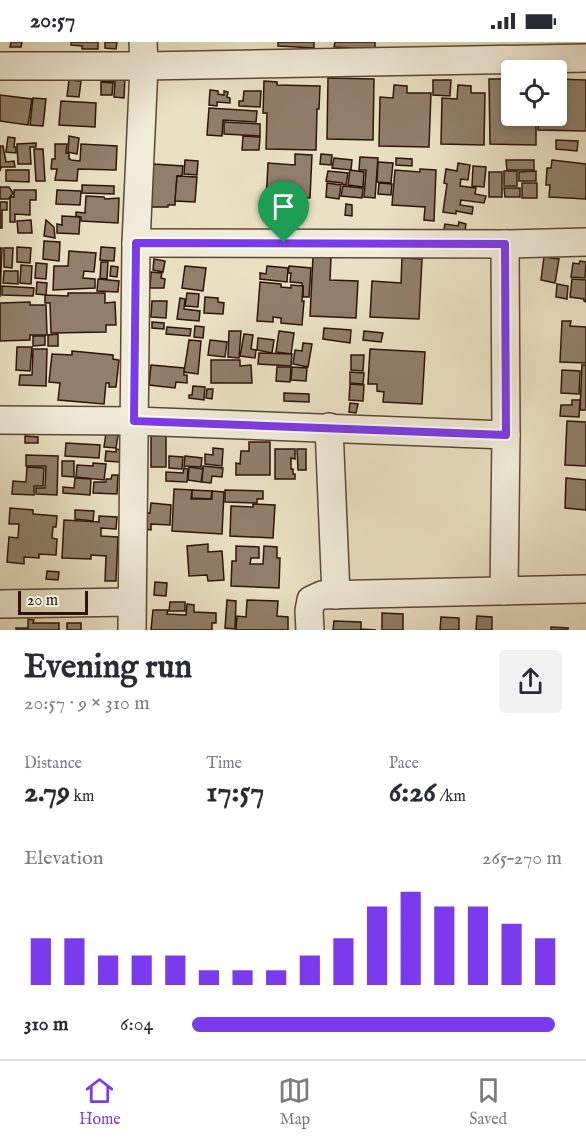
<!DOCTYPE html>
<meta charset="utf-8">
<style>
:root{--surface:#fff;--page:#f2f2f3;--text:#2b2b33;--muted:#7c7c81;--line:#e1e1e2;--accent:#7c3aed}
body{margin:0;font-family:"IM FELL English",serif;background:var(--page);color:var(--text);height:100vh;display:flex;flex-direction:column;font-size:22px;white-space:nowrap}
*{box-sizing:border-box;margin:0}
p{font-size:20px;color:var(--muted)}
.icon{flex:none;width:33px;height:33px;fill:none;stroke:currentColor;stroke-width:2;stroke-linecap:round;stroke-linejoin:round}
.map{position:relative;height:588px;overflow:hidden}
.sheet{display:flex;flex-direction:column;background:var(--surface);flex:1}
.sheet>*{flex:none}
.tools{position:absolute;left:501px;top:18px;display:grid;gap:12px}
.tools a{display:grid;place-items:center;width:66px;height:66px;border-radius:6px;background:var(--surface);box-shadow:0 3px 9px #0003;font-size:30px}
.scale{position:absolute;left:18px;bottom:15px;width:70px;box-sizing:border-box;padding-left:6px;border:3px solid #2e1508;border-top:0;font-size:16px;line-height:21px;white-space:nowrap;color:#2e1508;-webkit-text-stroke:4px #f1ecd9;paint-order:stroke}
.pin{position:absolute;display:grid;place-items:center;width:51px;height:51px;color:#fff;margin:-62px -26px;border-radius:50% 50% 50% 0;rotate:-45deg;box-shadow:0 0 6px #0007}
.pin .icon{rotate:45deg}
.round{display:grid;place-items:center;flex:none;width:63px;height:63px;border-radius:6px;background:var(--page)}
.overview{display:flex;align-items:center;justify-content:space-between;height:102px;padding:0 24px}
h1{font-size:33px;font-weight:700;line-height:45px}
.stats{display:grid;grid-template-columns:repeat(3,1fr);gap:9px;height:102px;padding:6px 24px}
.stats div{display:grid;align-content:center}
.stats b{font-size:30px;font-weight:700}
.stats small{font-size:16px;font-weight:400}
.stats p{font-size:16px}
.chart{height:168px;padding:12px 24px}
.chart p{display:flex;justify-content:space-between}
.chart svg{width:100%;height:108px;margin-top:6px;stroke:var(--accent);stroke-width:6}
ul{padding:0 24px;list-style:none;font-size:20px}
li{display:grid;grid-template-columns:96px 72px 1fr;align-items:center;height:45px}
li i{height:15px;border-radius:8px;background:var(--accent)}
.status{display:flex;justify-content:space-between;align-items:center;height:42px;padding:0 30px;background:var(--surface);direction:ltr}
.status svg{height:16px;fill:currentColor}
.tab-bar{display:flex;justify-content:space-around;align-items:center;height:84px;border-top:2px solid var(--line);background:var(--surface);font-size:16px;color:var(--muted)}
.tab-bar a{display:grid;justify-items:center;gap:3px}
.tab-bar .active{color:var(--accent)}
.map>svg:first-child{display:block}
.building{fill:#907f6a;stroke:#2e1508;stroke-width:1.5}
.lines{fill:none;stroke-linecap:round;stroke-linejoin:round}
.minor-casing{stroke:#5d4837;stroke-width:30}
.minor{stroke:#f1ecd9;stroke-width:27}
.route-casing{stroke:#fff;stroke-width:12}
.route{stroke:#7c3aed;stroke-width:8}
</style>
<div class="status"><b>20:57</b><svg viewBox="0 0 49 12"><path d="M0 12V9h3v3zM5 12V6h3v6zM10 12V3h3v9zM15 12V0h3v12zM26 1h20v11H26zM47 4h2v5h-2z"/></svg></div>
<div class="map">
<svg width="586" height="588" viewBox="0 0 586 588">
<rect width="100%" height="100%" fill="#eae1c4"/>
<filter id="stains"><feTurbulence type="fractalNoise" baseFrequency=".00333" numOctaves="4"/><feColorMatrix values="0 0 0 0 .2 0 0 0 0 .09 0 0 0 0 .02 0 0 0 .5 -.17"/></filter>
<radialGradient id="worn" r=".72"><stop offset=".6" stop-color="#630" stop-opacity="0"/><stop offset="1" stop-color="#630" stop-opacity=".3"/></radialGradient>
<g class="building">
<path d="M11 0H22L21 5H10Z"/>
<path d="M71 0H98V7H82V4L71 3Z"/>
<path d="M105 0H117L116 7 105 6Z"/>
<path d="M278 0H314V6L278 4Z"/>
<path d="M335 0H375V7L334 5Z"/>
<path d="M103 33 125 34 124 56 114 55 115 40 102 39Z"/>
<path d="M328 36 374 37 373 98 327 97Z"/>
<path d="M489 37H512V74H536V103L490 102Z"/>
<path d="M556 37 586 38V89L538 88 539 74H556Z"/>
<path d="M69 38 81 39 79 55 67 54Z"/>
<path d="M433 38H451L450 54 433 53Z"/>
<path d="M264 39 277 40V43L320 44 319 67H317L316 108 266 107 267 71H263Z"/>
<path d="M101 40 113 41 112 53H101Z"/>
<path d="M394 43 407 44V51H431L429 105 379 104 380 55 393 56Z"/>
<path d="M458 43 471 44V51H485L484 103 441 102 442 56 457 57Z"/>
<path d="M210 48 218 49V52L224 53V49L228 50 227 55 230 56V61L217 60V64L209 63Z"/>
<path d="M244 49H261L260 65 239 64V59H243Z"/>
<path d="M0 53 32 57 28 83 0 79Z"/>
<path d="M33 56 46 57 43 84 30 83Z"/>
<path d="M61 59 96 61 95 85 59 83Z"/>
<path d="M209 66 257 69 256 80 223 78 222 94 207 93Z"/>
<path d="M224 80 260 82V94L224 92Z"/>
<path d="M69 94 79 96 77 112 68 110Z"/>
<path d="M243 94 260 95 259 108H242Z"/>
<path d="M8 95 15 96 14 105H16V111L6 110Z"/>
<path d="M556 98 578 99 577 109 556 107Z"/>
<path d="M36 101V105H30L31 122H18L17 102Z"/>
<path d="M55 102H67L66 111H69V117H70L71 118 80 119 81 102 117 104 116 128 78 127 77 139 55 138 57 127H51L52 117H55Z"/>
<path d="M0 104H3L6 120 14 119 15 125H1L0 129Z"/>
<path d="M34 107H43L45 139H36Z"/>
<path d="M295 112 312 113 310 156 290 155 289 172 278 171 279 161 266 160 268 121 295 123Z"/>
<path d="M321 112 332 113 331 123 320 122Z"/>
<path d="M360 115 378 116 375 156 364 155 366 128H359Z"/>
<path d="M334 116 352 118 351 128 332 126Z"/>
<path d="M396 116 412 117V124L396 123Z"/>
<path d="M185 118 198 119 197 133 184 132Z"/>
<path d="M506 118H534V128H507Z"/>
<path d="M552 118 586 122V157L549 155 550 143H546L547 126H551Z"/>
<path d="M378 120 393 121 391 141 377 140Z"/>
<path d="M458 121 470 123 468 138 461 137 460 144 476 146 475 152 486 154 484 161 461 158 460 163 473 165 472 172 456 169V172L443 170 447 142 444 141 446 127 457 129Z"/>
<path d="M153 122 183 124 182 134H177L175 163H168V165H150Z"/>
<path d="M473 124 486 125 484 145 472 144Z"/>
<path d="M420 127 436 128 434 179 424 178 425 165 392 163 395 128 420 130Z"/>
<path d="M6 128H29V140L6 139Z"/>
<path d="M350 128 364 130 363 145 348 143Z"/>
<path d="M328 129 348 131 346 143 342 142V141L326 139Z"/>
<rect x="504" y="129" width="13" height="15"/>
<path d="M536 129V139H519V130Z"/>
<rect x="489" y="130" width="13" height="25"/>
<path d="M177 134 197 135 195 160 175 159Z"/>
<path d="M327 141 341 143 339 157 326 155Z"/>
<path d="M379 141 392 142 391 153 378 152Z"/>
<rect x="522" y="141" width="15" height="15"/>
<path d="M82 143 114 144V152L82 151Z"/>
<path d="M343 144 363 146 362 156 341 154Z"/>
<path d="M0 145H9L13 151 9 157H0Z"/>
<path d="M504 146H520V155H505Z"/>
<path d="M14 148H36V158H30V173L15 172V180H10V155H14Z"/>
<path d="M57 148 81 149 80 163 56 162Z"/>
<path d="M86 154 104 155 105 157 119 156 118 181 81 179V175L76 174V170L85 171Z"/>
<path d="M0 160H7V168H2V186H0Z"/>
<path d="M346 162 352 163V174L345 173Z"/>
<path d="M62 174 80 175 79 192 57 191V182L62 183Z"/>
<path d="M31 178 32 191H18L17 179Z"/>
<path d="M46 178 54 185 55 196 44 194Z"/>
<path d="M459 180 466 182 464 195 443 192 445 182 458 184Z"/>
<path d="M44 199 60 200 59 219 43 217Z"/>
<path d="M17 205 31 206 30 221 17 220Z"/>
<path d="M101 205 115 206 114 219 100 218Z"/>
<path d="M0 206H2L0 255Z"/>
<path d="M4 206H13L12 226 4 225Z"/>
<path d="M69 209 96 211 94 230 84 229 83 236 95 237V246L53 248 54 224H68Z"/>
<path d="M313 215H331L330 238 358 239 356 276 310 274Z"/>
<path d="M544 215 559 217 555 241 541 238Z"/>
<path d="M402 216 422 217 419 277 370 275 372 239 401 241Z"/>
<path d="M154 217 165 219 163 230 153 228Z"/>
<path d="M580 219 586 220 585 236 571 235 573 221 579 222Z"/>
<path d="M101 220H108L107 237 100 236Z"/>
<path d="M36 221 47 222 46 237 35 236Z"/>
<path d="M21 223 32 224 31 242 20 241Z"/>
<path d="M111 224 118 225 117 235 110 234Z"/>
<path d="M185 224 206 226 203 249 182 246Z"/>
<path d="M267 224 288 226 287 240 260 237V231L266 232Z"/>
<path d="M289 224 311 226 309 255H303V244L302 243V241L290 240 291 231H288Z"/>
<path d="M4 229H18V242L3 241Z"/>
<path d="M151 230 162 231 161 236 165 237 164 246H150Z"/>
<path d="M98 237 119 239 118 250 97 249Z"/>
<path d="M572 237 586 238V260L584 259V257L570 255Z"/>
<path d="M37 240 47 241 46 253 36 252Z"/>
<path d="M260 240 281 242V245L291 246V243L303 244 302 259H304L302 283 281 281V276L273 275V280L257 279Z"/>
<path d="M557 242 568 244 567 257 556 255Z"/>
<path d="M2 244 34 246 33 254 2 253Z"/>
<path d="M68 251H105V261L115 260 116 283H106V290L51 291 50 261H45V253L68 254Z"/>
<path d="M187 251 199 252 198 265 185 264Z"/>
<path d="M205 255 218 256V260L224 261 223 272 204 271Z"/>
<path d="M180 256 185 257 184 267 200 269 199 279 177 277Z"/>
<path d="M152 259H167L166 276 151 275Z"/>
<path d="M30 260V263H46L47 293H30V298L0 299V261Z"/>
<path d="M562 279H571L570 284 586 285V321L560 320Z"/>
<path d="M152 280 164 281V287L152 286Z"/>
<path d="M195 284 204 285 203 296 194 295Z"/>
<path d="M167 285 191 287 190 294 166 292Z"/>
<path d="M324 286 351 288 350 301 323 297Z"/>
<path d="M229 289H241L239 316 228 315Z"/>
<path d="M279 289 294 291 291 312 276 310Z"/>
<path d="M364 289 383 291 381 300 363 298Z"/>
<path d="M58 292V304H48V293Z"/>
<path d="M244 292 253 293 251 307 256 308 255 316 240 314Z"/>
<path d="M33 294H45V303L33 304Z"/>
<path d="M258 296 274 298 272 311 257 308Z"/>
<path d="M189 298 201 299 198 332 184 330Z"/>
<path d="M210 298 227 300 225 315 208 313Z"/>
<path d="M303 301 312 302 308 325 293 322 295 308 302 309Z"/>
<path d="M17 305H32L30 329 16 328Z"/>
<path d="M33 307H47L46 344 19 343 20 333H32Z"/>
<path d="M370 307 425 310 422 362 383 360 384 350 377 349V342H368Z"/>
<path d="M72 309 113 313V317L119 318 116 345H109V341H106L104 362 58 358 60 341 49 340 52 312 72 313Z"/>
<path d="M259 311 292 312 291 324 258 322Z"/>
<path d="M351 313H364L363 329 351 328Z"/>
<path d="M211 318H240V324L251 323 252 341H211Z"/>
<path d="M151 323 184 326V333H187V341L176 340 175 346 149 343Z"/>
<path d="M582 323H586V368H580Z"/>
<path d="M277 325H291L290 340 276 339Z"/>
<path d="M292 325 307 326 306 339 291 338Z"/>
<path d="M562 328 580 329 579 352 561 351Z"/>
<path d="M350 330 364 331 363 342 350 341Z"/>
<path d="M350 342 364 343 363 359 349 358Z"/>
<path d="M193 344 205 345 204 358 189 356V353H192Z"/>
<path d="M207 347H213L212 357 206 356Z"/>
<path d="M284 351 309 352V360L284 359Z"/>
<path d="M572 358H580L579 375 560 374 561 363H572Z"/>
<path d="M350 361 358 362 356 371 349 370Z"/>
<path d="M567 379 586 380V424L565 423Z"/>
<path d="M106 391 118 393 116 406 104 405Z"/>
<path d="M166 393V425H151V394Z"/>
<path d="M25 394 38 395V401H25Z"/>
<path d="M249 400H270V433H236V421L240 422 241 409H249Z"/>
<path d="M66 401 100 403 99 416 65 414Z"/>
<path d="M213 406 223 407 222 424 205 422V412L213 413Z"/>
<path d="M116 407 121 408 120 420 105 419 106 409 116 410Z"/>
<path d="M275 407H295V417L291 416V427H293V432H295V437H275Z"/>
<path d="M297 407H306V428H298Z"/>
<path d="M26 413 58 414 57 453 36 452V446H45L46 424H26Z"/>
<path d="M169 414 183 415 182 427 169 426Z"/>
<path d="M185 414 202 416 201 425 184 424Z"/>
<path d="M62 419H74V435L62 434Z"/>
<path d="M93 421 106 422 104 438 76 435 77 423 93 424Z"/>
<path d="M203 424 223 426 222 435 212 434 211 441 202 440Z"/>
<path d="M27 425 44 426 43 444H34V453L12 452 13 439 26 440Z"/>
<path d="M189 425 203 427 201 440 188 438Z"/>
<path d="M184 426 188 427 187 440 166 439V430L183 431Z"/>
<path d="M112 433H118L117 452 93 451 94 440H106V437H111Z"/>
<path d="M75 436 91 437 90 453 63 451V445L74 446Z"/>
<path d="M566 436 586 438V468L565 466Z"/>
<path d="M174 447 192 448 191 457H212V449L224 450 222 492 172 489Z"/>
<path d="M192 448 212 449 211 457 192 456Z"/>
<path d="M225 448 263 449V457H257V461L225 460Z"/>
<path d="M151 461 171 463 170 483 151 482V488L144 487 145 471H150Z"/>
<path d="M253 462 275 463 273 496 230 494 231 464 253 465Z"/>
<path d="M10 466 33 468V472L57 474 56 485H53L52 496 57 497 56 513 39 512V516L24 515V522L7 520 9 495 18 496 19 482H9Z"/>
<path d="M75 468 94 469 93 479 75 477Z"/>
<path d="M99 474 117 475 116 487 101 486V494L118 495 116 539H105L106 514 91 513V517L62 516 64 478 99 480Z"/>
<path d="M208 502V510L222 509 224 538 208 539 207 533 189 534 187 504Z"/>
<path d="M236 504 259 505V516H251L250 522H263L264 504 277 505V516H280L279 546 231 544 232 519H236Z"/>
<path d="M47 529 59 530 58 538 46 537Z"/>
<path d="M155 540 167 541 166 554 154 553Z"/>
<path d="M227 558 236 559 235 587 225 586Z"/>
<path d="M247 558 278 559 277 574 288 575V588H236L237 574 246 575Z"/>
<path d="M170 560H185V569H169Z"/>
<path d="M187 562 194 563V570L216 571V581H212V588H151L153 568H168L167 572 186 573Z"/>
<path d="M382 571 403 572V588H382Z"/>
<path d="M477 574 492 575V588H476Z"/>
<path d="M441 575 459 576V588H440Z"/>
<path d="M28 577 34 578 33 581H59V588H16V586H28Z"/>
<path d="M334 579 361 580V587L376 588H333Z"/>
<rect x="67" y="581" width="14" height="7"/>
<path d="M551 585 568 586V588H551Z"/>
</g>
<g class="lines">
<g class="minor-casing">
<g id="minor">
<path d="M0 24H144L586 16"/>
<path d="M136 201 505 202 586 200"/>
<path d="M0 378 134 379 506 393"/>
<path d="M329 385 336 553"/>
<path d="M504 549 506 393 505 202"/>
<path d="M0 562 131 560"/>
<path d="M132 588 136 201 144 24 143 0"/>
<path d="M310 588 309 569 311 558 322 553 586 547"/>
</g>
</g>
<use href="#minor" class="minor"/>
</g>
<g class="lines">
<g class="route-casing">
<path id="route" d="M136 201 505 202 506 393 134 379Z"/>
</g>
<use href="#route" class="route"/>
</g>
<rect width="100%" height="100%" filter="url(#stains)"/>
<rect width="100%" height="100%" fill="url(#worn)"/>
</svg>
<div class="tools">
<a><svg class="icon" aria-label="locate" viewBox="0 0 24 24"><circle cx="12" cy="12" r="6"/><path d="M12 2v4M12 18v4M2 12h4M18 12h4"/></svg></a>
</div>
<div class="scale">20 m</div>
<div class="pin" style="left:284px;top:201px;background:#1e9e55"><svg class="icon" aria-label="arrive" viewBox="0 0 24 24"><path d="M6 21V4h12l-3 4 3 4H6"/></svg></div>
</div>
<section class="sheet">
<div class="overview"><div><h1>Evening run</h1><p>20:57 · 9 × 310 m</p></div><a class="round"><svg class="icon" aria-label="share" viewBox="0 0 24 24"><path d="M12 15V3M7 8l5-5 5 5M5 13v7h14v-7"/></svg></a></div>
<div class="stats">
<div><p>Distance</p><b>2.79<small> km</small></b></div>
<div><p>Time</p><b>17:57</b></div>
<div><p>Pace</p><b>6:26<small> /km</small></b></div>
</div>
<div class="chart"><p><span>Elevation</span>265–270 m</p>
<svg viewBox="0 0 160 44" preserveAspectRatio="none"><path d="M5 44V25M15 44V25M25 44V32M35 44V32M45 44V32M55 44V38M65 44V38M75 44V38M85 44V32M95 44V25M105 44V12M115 44V6M125 44V12M135 44V12M145 44V19M155 44V25"/></svg>
</div>
<ul>
<li><b>310 m</b>6:04<i style="width:98%"></i></li>
</ul>
</section>
<nav class="tab-bar">
<a class="active"><svg class="icon" aria-label="home" viewBox="0 0 24 24"><path d="M3 11l9-7 9 7M6 9v11h12V9"/></svg>Home</a>
<a><svg class="icon" aria-label="map" viewBox="0 0 24 24"><path d="M3 6l6-2 6 2 6-2v14l-6 2-6-2-6 2zM9 4v14M15 6v14"/></svg>Map</a>
<a><svg class="icon" aria-label="saved" viewBox="0 0 24 24"><path d="M7 4h10v16l-5-4-5 4z"/></svg>Saved</a>
</nav>
